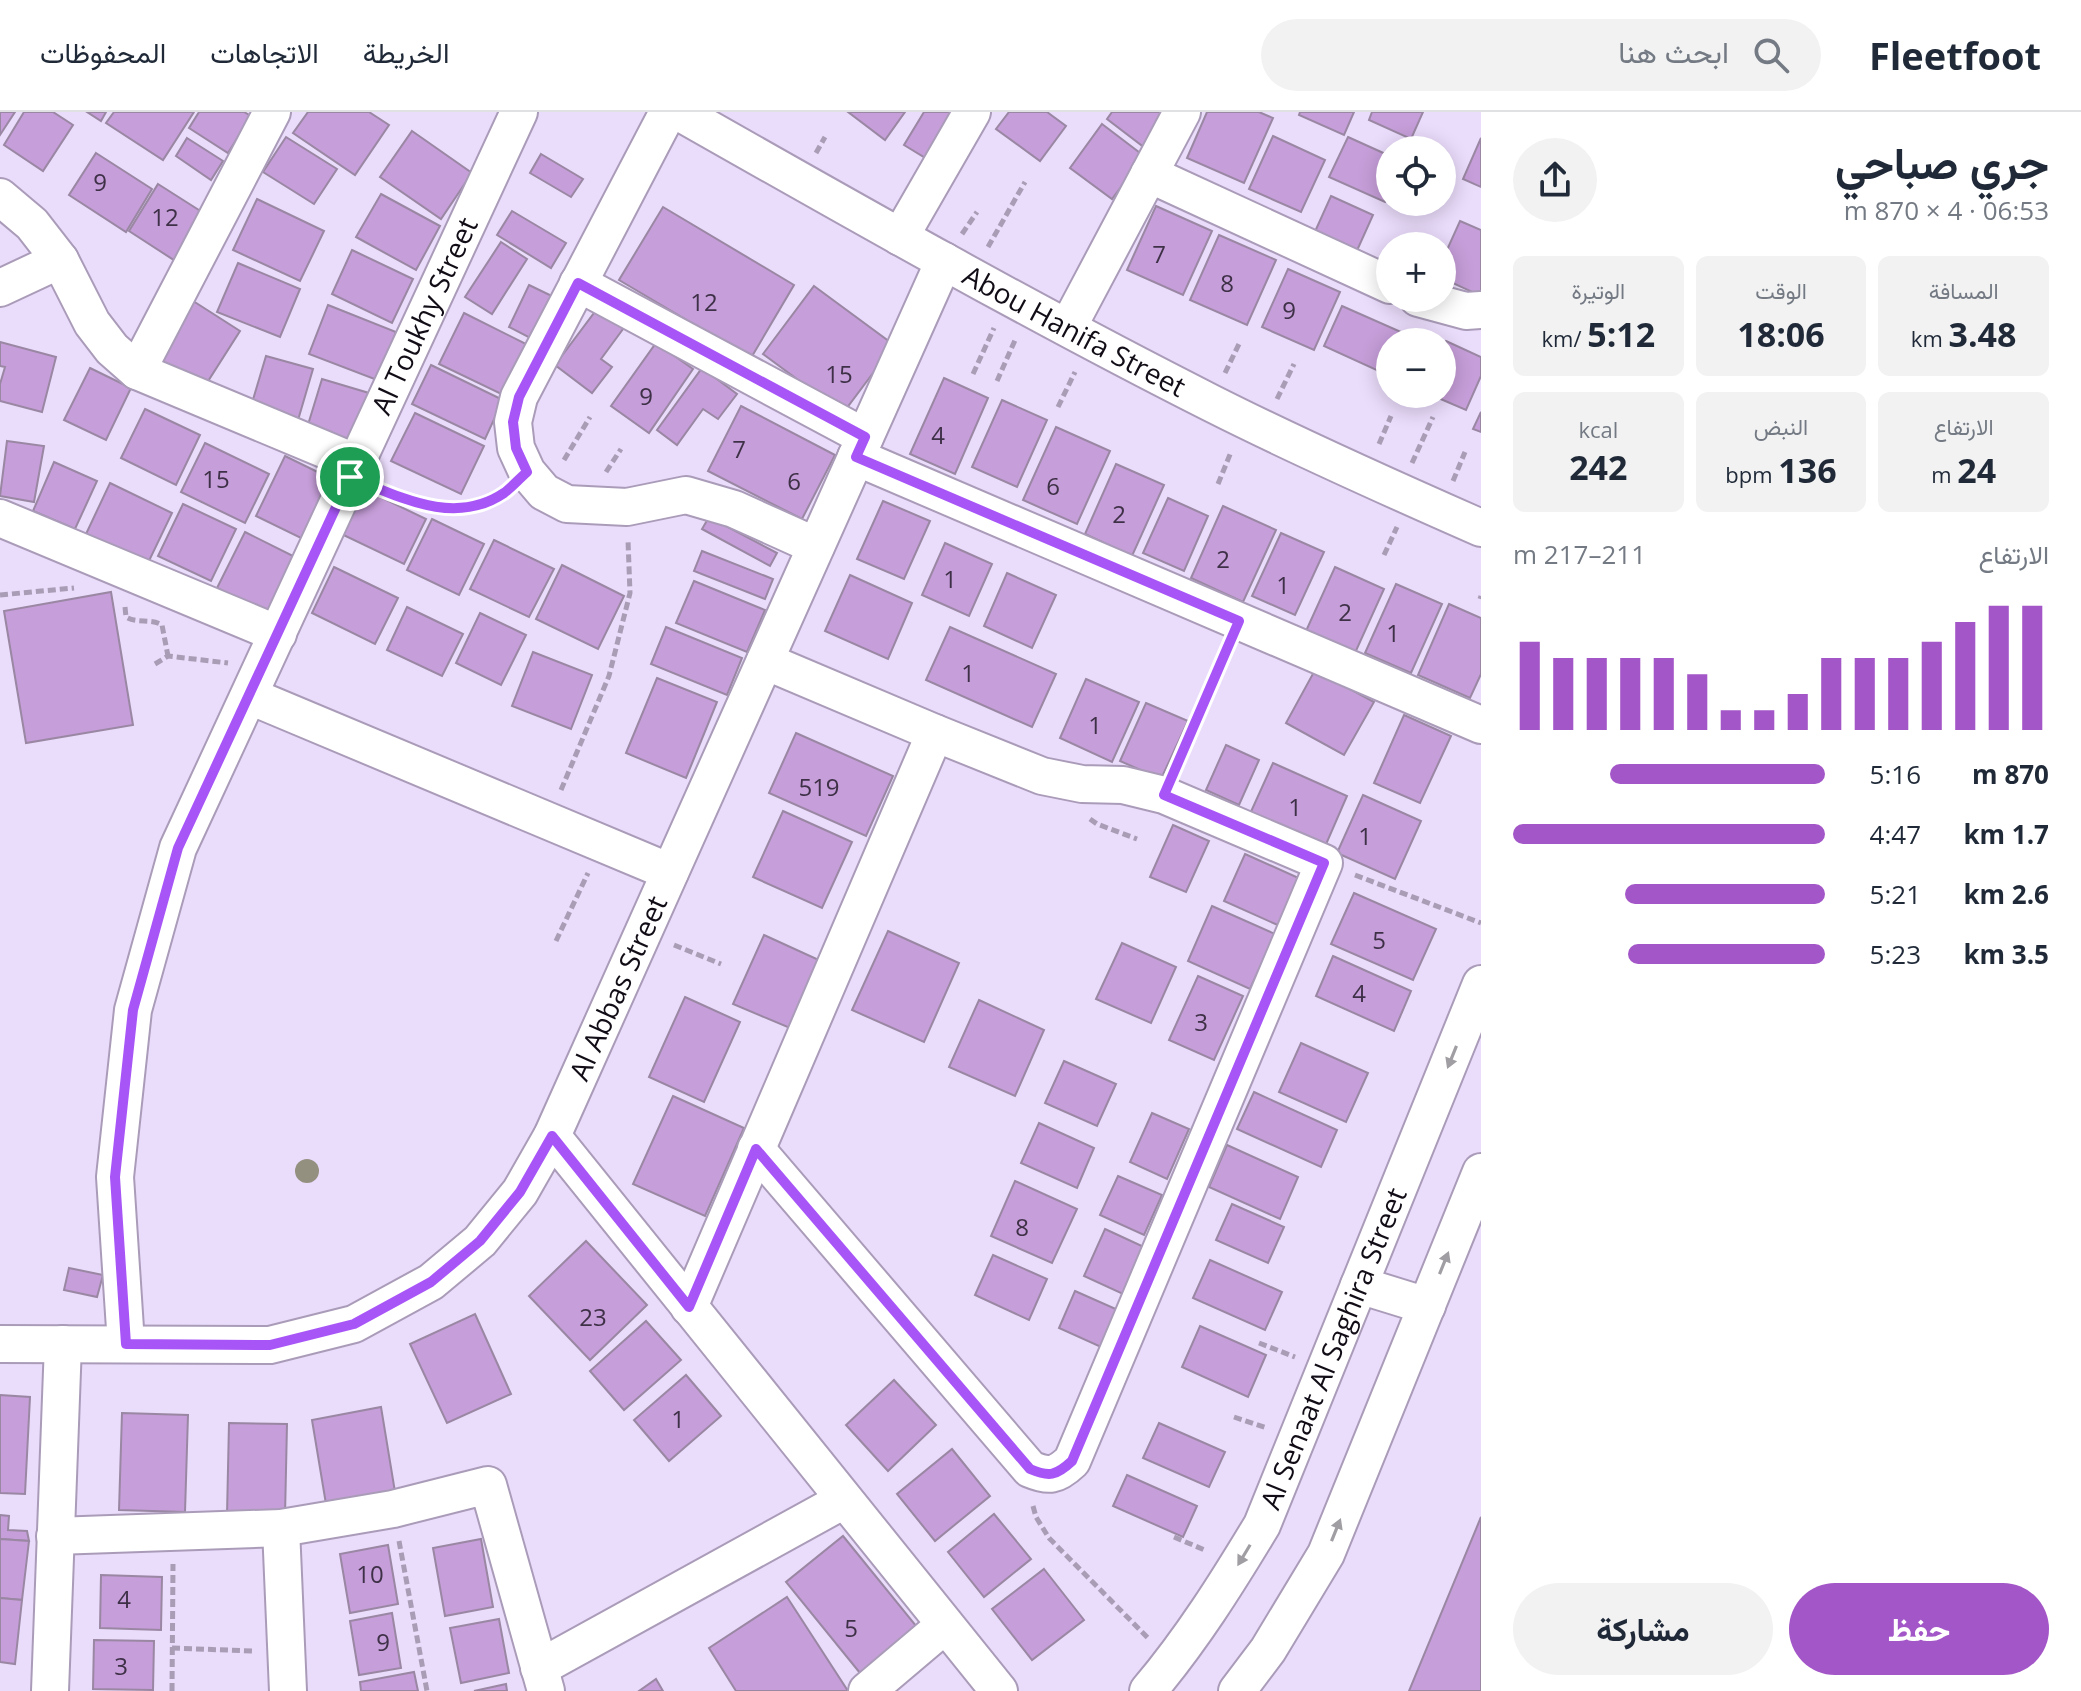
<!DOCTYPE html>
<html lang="ar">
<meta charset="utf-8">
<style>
:root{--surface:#fff;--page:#f2f2f3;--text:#1f2937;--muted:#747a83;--line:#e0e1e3;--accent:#a356c7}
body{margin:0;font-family:"Open Sans",Vazirmatn,sans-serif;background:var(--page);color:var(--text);direction:rtl;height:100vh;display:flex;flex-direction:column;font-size:30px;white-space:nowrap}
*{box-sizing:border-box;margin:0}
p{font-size:26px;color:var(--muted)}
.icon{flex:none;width:44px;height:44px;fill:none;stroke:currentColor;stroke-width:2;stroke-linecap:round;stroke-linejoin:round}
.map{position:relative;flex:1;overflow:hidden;direction:ltr}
.side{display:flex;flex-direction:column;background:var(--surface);width:600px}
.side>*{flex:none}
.fabs{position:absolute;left:1376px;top:24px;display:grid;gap:16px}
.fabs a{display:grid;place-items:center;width:80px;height:80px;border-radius:50%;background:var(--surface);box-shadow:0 4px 20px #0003;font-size:40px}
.pin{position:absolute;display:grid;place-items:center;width:68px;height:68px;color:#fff;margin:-34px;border:4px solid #fff;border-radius:50%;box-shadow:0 2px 8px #0007}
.round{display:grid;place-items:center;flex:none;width:84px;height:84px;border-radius:42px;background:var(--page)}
.overview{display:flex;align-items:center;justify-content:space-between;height:136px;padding:0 32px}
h1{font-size:44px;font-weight:700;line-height:60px}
.figures{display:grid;grid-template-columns:repeat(3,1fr);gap:12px;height:136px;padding:8px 32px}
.figures div{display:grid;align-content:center;border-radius:12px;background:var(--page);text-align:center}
.figures b{font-size:34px;font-weight:700}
.figures small{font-size:22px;font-weight:400}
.figures p{font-size:22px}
.chart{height:224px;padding:16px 32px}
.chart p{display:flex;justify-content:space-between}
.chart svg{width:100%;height:144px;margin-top:8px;stroke:var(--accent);stroke-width:6}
.button{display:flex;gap:16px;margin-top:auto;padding:16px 32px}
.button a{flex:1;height:92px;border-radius:48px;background:var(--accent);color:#fff;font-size:32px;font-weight:700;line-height:92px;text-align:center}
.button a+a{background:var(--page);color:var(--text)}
ul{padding:0 32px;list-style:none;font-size:26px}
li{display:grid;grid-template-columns:128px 96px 1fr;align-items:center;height:60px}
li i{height:20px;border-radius:10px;background:var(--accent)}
header{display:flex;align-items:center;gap:48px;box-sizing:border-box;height:112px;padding:0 40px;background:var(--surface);border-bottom:2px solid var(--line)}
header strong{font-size:38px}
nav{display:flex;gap:44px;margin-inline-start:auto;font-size:28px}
.search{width:560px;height:72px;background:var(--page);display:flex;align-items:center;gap:20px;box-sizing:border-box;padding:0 28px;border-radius:44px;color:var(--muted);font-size:30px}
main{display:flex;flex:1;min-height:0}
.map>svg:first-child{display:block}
.building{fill:#c69ed9;stroke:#9a87a3;stroke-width:2}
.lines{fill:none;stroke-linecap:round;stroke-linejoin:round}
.minor-casing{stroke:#aa9cb9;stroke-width:40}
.path{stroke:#a99db6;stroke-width:5;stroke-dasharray:8 4;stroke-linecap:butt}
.minor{stroke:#fff;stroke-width:36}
.tree{fill:#949080}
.oneway{fill:#a09ea2}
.route-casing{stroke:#fff;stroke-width:16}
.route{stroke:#a855f7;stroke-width:10}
.labels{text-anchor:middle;stroke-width:7;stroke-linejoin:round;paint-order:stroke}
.number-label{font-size:24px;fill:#3e3047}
.street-label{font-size:28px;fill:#110c16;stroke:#eadcfb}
</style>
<header>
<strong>Fleetfoot</strong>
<div class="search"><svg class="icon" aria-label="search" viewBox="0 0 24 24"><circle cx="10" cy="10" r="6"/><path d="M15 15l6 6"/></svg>ابحث هنا</div>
<nav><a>الخريطة</a><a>الاتجاهات</a><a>المحفوظات</a></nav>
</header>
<main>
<section class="side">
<div class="overview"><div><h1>جري صباحي</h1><p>06:53 · 4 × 870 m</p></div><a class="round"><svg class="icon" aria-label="share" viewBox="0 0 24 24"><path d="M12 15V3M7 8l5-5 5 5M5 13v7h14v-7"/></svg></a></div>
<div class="figures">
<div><p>المسافة</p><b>3.48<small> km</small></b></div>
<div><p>الوقت</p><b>18:06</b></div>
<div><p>الوتيرة</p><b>5:12<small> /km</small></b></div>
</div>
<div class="figures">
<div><p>الارتفاع</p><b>24<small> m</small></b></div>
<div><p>النبض</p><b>136<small> bpm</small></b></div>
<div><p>kcal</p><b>242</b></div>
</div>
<div class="chart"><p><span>الارتفاع</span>211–217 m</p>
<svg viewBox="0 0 160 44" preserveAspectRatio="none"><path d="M5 44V17M15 44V22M25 44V22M35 44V22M45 44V22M55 44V27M65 44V38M75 44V38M85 44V33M95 44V22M105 44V22M115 44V22M125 44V17M135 44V11M145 44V6M155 44V6"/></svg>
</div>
<ul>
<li><b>870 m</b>5:16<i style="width:69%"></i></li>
<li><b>1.7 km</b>4:47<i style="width:100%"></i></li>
<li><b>2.6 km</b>5:21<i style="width:64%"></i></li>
<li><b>3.5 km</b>5:23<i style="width:63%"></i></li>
</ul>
<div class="button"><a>حفظ</a><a>مشاركة</a></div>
</section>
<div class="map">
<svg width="1481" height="1579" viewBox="0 0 1481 1579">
<rect width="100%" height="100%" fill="#eadcfb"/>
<g class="building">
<path d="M0 0H15L0 23Z"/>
<path d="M24 0H53L73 13 43 59 4 33Z"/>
<path d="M87 0H106L101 9Z"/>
<path d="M114 0H194L163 48 106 11Z"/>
<path d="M199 0H244L251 4 228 41 189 16Z"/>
<path d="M308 0H369L389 13 355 63 293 21Z"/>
<path d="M848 0H905L885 28Z"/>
<path d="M924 0H968L937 53 904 33Z"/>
<path d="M1009 0H1047L1066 14 1040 49 996 17Z"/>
<path d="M1112 0H1172L1145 36 1107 7Z"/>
<path d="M1207 0H1259L1273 6 1244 71 1187 46Z"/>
<path d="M1300 0H1354L1344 23 1299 3Z"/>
<path d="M1372 0H1423L1411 27 1369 8Z"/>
<path d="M1102 12 1144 44 1112 87 1070 56Z"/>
<path d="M412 19 472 61 441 107 380 65Z"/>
<path d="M1273 24 1325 48 1301 100 1249 77Z"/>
<path d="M286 25 337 57 314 92 263 60Z"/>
<path d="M1348 25 1390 44V79L1385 90 1329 65Z"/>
<path d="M187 26 223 49 211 68 176 44Z"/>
<path d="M1481 26V75L1463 67Z"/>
<path d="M96 41 152 77 126 120 69 83Z"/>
<path d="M541 42 583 67 571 85 530 61Z"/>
<path d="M158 72 213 107 183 154 129 119Z"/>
<path d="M381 82 440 114 416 158 356 125Z"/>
<path d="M1331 84 1373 103 1355 143 1313 124Z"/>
<path d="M257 87 324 119 300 169 233 138Z"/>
<path d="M1156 94 1212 119 1183 183 1127 158Z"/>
<path d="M663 95 794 173 751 246 619 168Z"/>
<path d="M512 99 566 131 551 156 497 123Z"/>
<path d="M1460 109 1481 118V184L1442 166V149Z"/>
<path d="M1219 123 1276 148 1247 213 1190 188Z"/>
<path d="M501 130 527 147 492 202 465 185Z"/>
<path d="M352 138 413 167 392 211 332 182Z"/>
<path d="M238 151 300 177 280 225 217 200Z"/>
<path d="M1288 157 1340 180 1314 238 1262 215Z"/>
<path d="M529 173 556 186 536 229 509 215Z"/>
<path d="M814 174 894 233 843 301 763 242Z"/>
<path d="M190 187 240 219 203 277 153 245Z"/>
<path d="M328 193 396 220 377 268 309 242Z"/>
<path d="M600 193 626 213 601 247 612 255 592 281 555 253Z"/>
<path d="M1342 194 1401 220 1396 230H1390V244L1383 261 1324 234Z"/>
<path d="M464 201 536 237 512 287 439 252Z"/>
<path d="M1408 219 1433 230H1403Z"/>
<path d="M1446 229 1481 245V264L1466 298 1429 282H1442V238Z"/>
<path d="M0 230 56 245 42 300 0 289V272L5 255 0 254Z"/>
<path d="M656 231 693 257 649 321 611 294Z"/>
<path d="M266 244 313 257 296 315 249 301Z"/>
<path d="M431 253 503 288 485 327 412 292Z"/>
<path d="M90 256 131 276 106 328 64 308Z"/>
<path d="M702 256 737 282 718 307 703 297 677 333 657 318Z"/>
<path d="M944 266 988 286 955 362 910 342Z"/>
<path d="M322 267 369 281 354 330 307 316Z"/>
<path d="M1002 288 1047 308 1017 375 972 355Z"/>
<path d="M741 294 835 343 802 407 708 359Z"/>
<path d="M145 297 200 323 176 373 121 346Z"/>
<path d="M1481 300V320L1473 317Z"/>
<path d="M415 301 484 334 461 382 391 349Z"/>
<path d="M1056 315 1110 339 1077 412 1023 388Z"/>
<path d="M7 329 44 334 34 390 0 384Z"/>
<path d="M205 331 269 362 245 411 181 380Z"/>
<path d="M285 344 334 368 305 428 256 404Z"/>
<path d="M54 350 97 369 75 417 33 399Z"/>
<path d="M1116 352 1164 373 1132 444 1085 422Z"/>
<path d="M110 371 172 401 148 451 86 422Z"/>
<path d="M355 373 426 407 404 452 333 418Z"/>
<path d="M1168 386 1208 404 1184 459 1143 441Z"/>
<path d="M883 389 930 409 904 467 857 447Z"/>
<path d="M183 392 236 417 211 469 158 444Z"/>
<path d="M1223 394 1276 418 1243 490 1191 466Z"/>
<path d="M709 405 777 441 770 454 702 417Z"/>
<path d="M432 407 484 432 459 483 407 458Z"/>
<path d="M245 420 299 447 272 503 217 476Z"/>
<path d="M1281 421 1324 440 1295 503 1252 484Z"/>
<path d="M494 428 554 457 529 505 470 477Z"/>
<path d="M945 431 992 452 969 504 922 483Z"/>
<path d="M702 439 773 467 765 487 694 459Z"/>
<path d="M562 453 624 484 598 537 536 507Z"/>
<path d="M334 455 398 486 375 532 312 501Z"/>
<path d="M1335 455 1384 477 1355 541 1306 519Z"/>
<path d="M1007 461 1056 483 1032 536 984 514Z"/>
<path d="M850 463 912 491 888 547 825 519Z"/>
<path d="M694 469 765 498 747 540 676 511Z"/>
<path d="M1396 472 1442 492 1411 561 1365 541Z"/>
<path d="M111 480 133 613 26 631 4 499Z"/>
<path d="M1449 492 1481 506V562L1470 586 1418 563Z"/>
<path d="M407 495 463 522 442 564 387 538Z"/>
<path d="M480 501 526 523 501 573 456 551Z"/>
<path d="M666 515 742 546 727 583 651 552Z"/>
<path d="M950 515 1056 562 1032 615 926 568Z"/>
<path d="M533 540 592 563 571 617 512 594Z"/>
<path d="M1315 558 1374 590 1344 643 1286 611Z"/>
<path d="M657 566 717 590 686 666 626 641Z"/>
<path d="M1086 567 1139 590 1112 650 1060 626Z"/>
<path d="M1146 591 1188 609 1161 667 1120 649Z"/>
<path d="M1404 603 1451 624 1420 691 1374 671Z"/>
<path d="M796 621 893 664 866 724 769 681Z"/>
<path d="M1226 633 1259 648 1239 693 1206 678Z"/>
<path d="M1273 651 1347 684 1324 737 1249 704Z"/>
<path d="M1363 683 1421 709 1395 767 1337 741Z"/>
<path d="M783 699 852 730 822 796 753 765Z"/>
<path d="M1173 713 1209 729 1186 780 1150 765Z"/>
<path d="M1245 742 1303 768 1282 815 1224 789Z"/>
<path d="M1354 781 1436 817 1413 868 1331 832Z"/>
<path d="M1212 794 1275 822 1250 877 1188 849Z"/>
<path d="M888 819 959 851 924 930 852 898Z"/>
<path d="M764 823 821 849 790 916 733 892Z"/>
<path d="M1122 831 1176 855 1151 911 1096 887Z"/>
<path d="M1333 844 1411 879 1394 919 1316 884Z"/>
<path d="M1198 864 1243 884 1214 948 1169 928Z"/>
<path d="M685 885 740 910 704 990 649 965Z"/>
<path d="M979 888 1044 918 1015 984 949 955Z"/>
<path d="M1301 931 1368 961 1346 1010 1279 980Z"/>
<path d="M1064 949 1116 972 1097 1014 1045 991Z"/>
<path d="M1254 980 1337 1018 1321 1055 1237 1017Z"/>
<path d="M673 984 744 1016 705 1104 633 1072Z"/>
<path d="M1152 1001 1189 1017 1167 1067 1130 1050Z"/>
<path d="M1039 1011 1094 1036 1077 1076 1021 1051Z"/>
<path d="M1227 1033 1298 1065 1280 1107 1209 1075Z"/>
<path d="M1118 1064 1162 1083 1144 1123 1100 1103Z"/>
<path d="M1015 1069 1077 1097 1052 1151 991 1124Z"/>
<path d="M1232 1092 1284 1115 1268 1151 1216 1128Z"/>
<path d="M1105 1117 1144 1135 1123 1182 1084 1164Z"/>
<path d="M586 1129 647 1193 590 1248 529 1184Z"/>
<path d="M993 1143 1047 1167 1029 1208 975 1183Z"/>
<path d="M1210 1148 1282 1180 1265 1218 1193 1186Z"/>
<path d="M69 1156 103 1163 97 1185 64 1178Z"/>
<path d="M1075 1179 1118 1198 1101 1235 1059 1216Z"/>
<path d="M475 1202 511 1282 447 1311 410 1232Z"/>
<path d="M646 1209 681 1248 624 1298 590 1259Z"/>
<path d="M1200 1214 1266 1243 1248 1285 1182 1255Z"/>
<path d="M686 1263 721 1304 669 1349 634 1308Z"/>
<path d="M894 1268 936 1313 888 1359 846 1313Z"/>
<path d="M0 1283 30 1285 25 1382 0 1381Z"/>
<path d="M381 1295 396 1386 327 1398 312 1308Z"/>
<path d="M122 1301 188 1303 185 1400 119 1398Z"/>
<path d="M229 1311 287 1312 285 1404 227 1403Z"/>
<path d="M1159 1311 1225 1340 1209 1375 1143 1346Z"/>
<path d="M952 1337 990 1384 935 1429 897 1382Z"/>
<path d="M1127 1363 1197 1394 1183 1425 1113 1394Z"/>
<path d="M994 1402 1031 1447 984 1485 948 1440Z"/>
<path d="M0 1403 9 1404 8 1418 27 1419 29 1429 0 1427Z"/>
<path d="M1481 1405V1579H1409Z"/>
<path d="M843 1424 917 1515 860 1561 786 1470Z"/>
<path d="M0 1427 29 1429 22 1488 0 1486Z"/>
<path d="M481 1427 493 1495 445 1504 433 1436Z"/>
<path d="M388 1433 398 1492 350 1501 340 1442Z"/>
<path d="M1044 1457 1084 1508 1032 1548 992 1497Z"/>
<path d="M101 1463 162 1465 161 1518 100 1516Z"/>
<path d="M787 1485 848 1579H736L709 1536Z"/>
<path d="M0 1486 22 1488 15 1552 0 1550Z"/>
<path d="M392 1501 401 1556 359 1563 350 1509Z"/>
<path d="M499 1507 509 1561 461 1571 450 1516Z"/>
<path d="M94 1528 154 1529 153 1578 93 1577Z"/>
<path d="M414 1560 418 1579H361L360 1570Z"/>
<path d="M656 1567 663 1579H639Z"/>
<path d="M506 1572 507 1579H474Z"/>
</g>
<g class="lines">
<g class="minor-casing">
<g id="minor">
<path d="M668 0 519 285 513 310 516 336 527 360 544 380 567 392 627 395 686 383 734 397 816 434"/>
<path id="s1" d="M679 0C855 100 1031 200 1211 291 1300 336 1390 376 1481 416"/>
<path d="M1149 62 1390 173"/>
<path d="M0 85 32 112 60 148 92 211 112 237 137 259 357 351"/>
<path d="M900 125 972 0"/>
<path d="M578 171 865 325"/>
<path d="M0 176 60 148"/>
<path d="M1418 186 1466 199 1481 198"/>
<path d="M1068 215 1182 0"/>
<path d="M137 259 272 0"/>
<path d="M856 345 1481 613"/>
<path d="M0 406 278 522"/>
<path d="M250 584 670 760"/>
<path d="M552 1024 999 1579"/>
<path d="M756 1037 1030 1357C1049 1365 1056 1364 1072 1349L1324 751 1164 683 1123 673 1082 672 1042 664 935 621 765 549"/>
<path d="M1359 1173 1427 1194"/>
<path d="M689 1195 935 621"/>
<path id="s2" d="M0 1232 270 1233 354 1212 431 1170 480 1129 520 1080 552 1024 944 149"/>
<path id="s3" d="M126 1232 115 1065 133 898 178 736 519 0"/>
<path d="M281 1416 288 1579"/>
<path d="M55 1424 281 1416 393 1397 488 1373 546 1579"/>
<path d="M539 1556 844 1388"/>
<path d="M50 1579 63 1232"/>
<path d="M867 1579 945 1513"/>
<path id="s4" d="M1148 1579C1192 1527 1227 1471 1262 1413L1481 872"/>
<path d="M1237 1579 1268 1538 1326 1442 1481 1060"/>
</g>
</g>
<g class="path">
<path d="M816 41 825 25"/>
<path d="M962 122 977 100"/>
<path d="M988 135 1025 70"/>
<path d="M1225 261 1239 232"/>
<path d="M973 262 994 216"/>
<path d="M997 269 1016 226"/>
<path d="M1277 287 1294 252"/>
<path d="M1058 295 1075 260"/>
<path d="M1379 332 1391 304"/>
<path d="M564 348 590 305"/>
<path d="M1412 351 1433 305"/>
<path d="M606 360 621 337"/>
<path d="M1453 369 1465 340"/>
<path d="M1218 372 1231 340"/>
<path d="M382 378C411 389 442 402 473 395 483 392 493 386 502 382"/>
<path d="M1384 443 1397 415"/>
<path d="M0 483 74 476"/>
<path d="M1480 487 1481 484"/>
<path d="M125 495 126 505C137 512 151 506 162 513L168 544"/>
<path d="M155 552 168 544 228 551"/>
<path d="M1177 652 1225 540"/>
<path d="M561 678 609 564 630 481 628 428"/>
<path d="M1090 707 1097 712 1137 727"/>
<path d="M1355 763 1481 811"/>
<path d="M556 829 588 761"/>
<path d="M674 833 721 852"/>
<path d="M1259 1231 1295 1245"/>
<path d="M1234 1305 1267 1316"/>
<path d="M1033 1394 1036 1405 1049 1426 1149 1527"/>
<path d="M1174 1425 1207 1439"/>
<path d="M399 1429 427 1579"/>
<path d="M172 1536 253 1539"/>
<path d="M172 1579 173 1452"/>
</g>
<use href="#minor" class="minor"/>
</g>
<circle class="tree" cx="307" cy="1059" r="12"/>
<defs><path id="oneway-solid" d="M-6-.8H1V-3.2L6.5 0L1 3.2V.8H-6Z" transform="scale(2)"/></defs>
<g class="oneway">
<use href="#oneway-solid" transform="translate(1452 945) rotate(112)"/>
<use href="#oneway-solid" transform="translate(1444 1151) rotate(-68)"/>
<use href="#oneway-solid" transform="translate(1336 1418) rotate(-68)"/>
<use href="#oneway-solid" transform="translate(1244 1443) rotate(121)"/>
</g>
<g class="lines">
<g class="route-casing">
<path id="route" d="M578 171 865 325 856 345 1239 509 1164 683 1324 751 1072 1349C1056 1364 1049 1365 1030 1357L756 1037 689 1195 552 1024 520 1080 480 1129 431 1170 354 1212 270 1233 126 1232 115 1065 133 898 178 736 350 365C398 384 454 415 504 381 512 375 519 367 527 360L516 336 513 310 519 285Z"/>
</g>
<use href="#route" class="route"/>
</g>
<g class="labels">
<g class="number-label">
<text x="100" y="79">9</text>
<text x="165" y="114">12</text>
<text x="1159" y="151">7</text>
<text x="1227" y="180">8</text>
<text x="704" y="199">12</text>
<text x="1289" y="207">9</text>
<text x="839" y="271">15</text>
<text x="646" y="293">9</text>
<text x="938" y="332">4</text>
<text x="739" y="346">7</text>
<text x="216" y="376">15</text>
<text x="794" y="378">6</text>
<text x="1053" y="383">6</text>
<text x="1119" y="411">2</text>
<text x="1223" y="456">2</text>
<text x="950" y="476">1</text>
<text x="1283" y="482">1</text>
<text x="1345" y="509">2</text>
<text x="1393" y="530">1</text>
<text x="968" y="570">1</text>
<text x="1095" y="622">1</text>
<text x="819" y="684">519</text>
<text x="1295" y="704">1</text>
<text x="1365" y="733">1</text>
<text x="1379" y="837">5</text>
<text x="1359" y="890">4</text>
<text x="1201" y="919">3</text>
<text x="1022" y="1124">8</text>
<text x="593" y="1214">23</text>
<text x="678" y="1316">1</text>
<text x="370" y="1471">10</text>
<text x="124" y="1496">4</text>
<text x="851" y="1525">5</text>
<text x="383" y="1539">9</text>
<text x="121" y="1563">3</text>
</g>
<g class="street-label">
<text dy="10" stroke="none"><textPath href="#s3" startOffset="1090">Al Toukhy Street</textPath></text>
<text dy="10" stroke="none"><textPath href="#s1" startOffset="452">Abou Hanifa Street</textPath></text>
<text dy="10" stroke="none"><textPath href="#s2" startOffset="798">Al Abbas Street</textPath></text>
<text dy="10" stroke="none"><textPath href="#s4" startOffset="392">Al Senaat Al Saghira Street</textPath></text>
</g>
</g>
</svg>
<div class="fabs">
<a><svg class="icon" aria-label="locate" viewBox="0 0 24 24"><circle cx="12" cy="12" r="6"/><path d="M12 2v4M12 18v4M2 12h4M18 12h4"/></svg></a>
<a>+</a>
<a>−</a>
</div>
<div class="pin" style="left:350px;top:365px;background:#1e9e55"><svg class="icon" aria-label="arrive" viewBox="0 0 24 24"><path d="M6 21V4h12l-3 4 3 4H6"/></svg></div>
</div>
</main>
